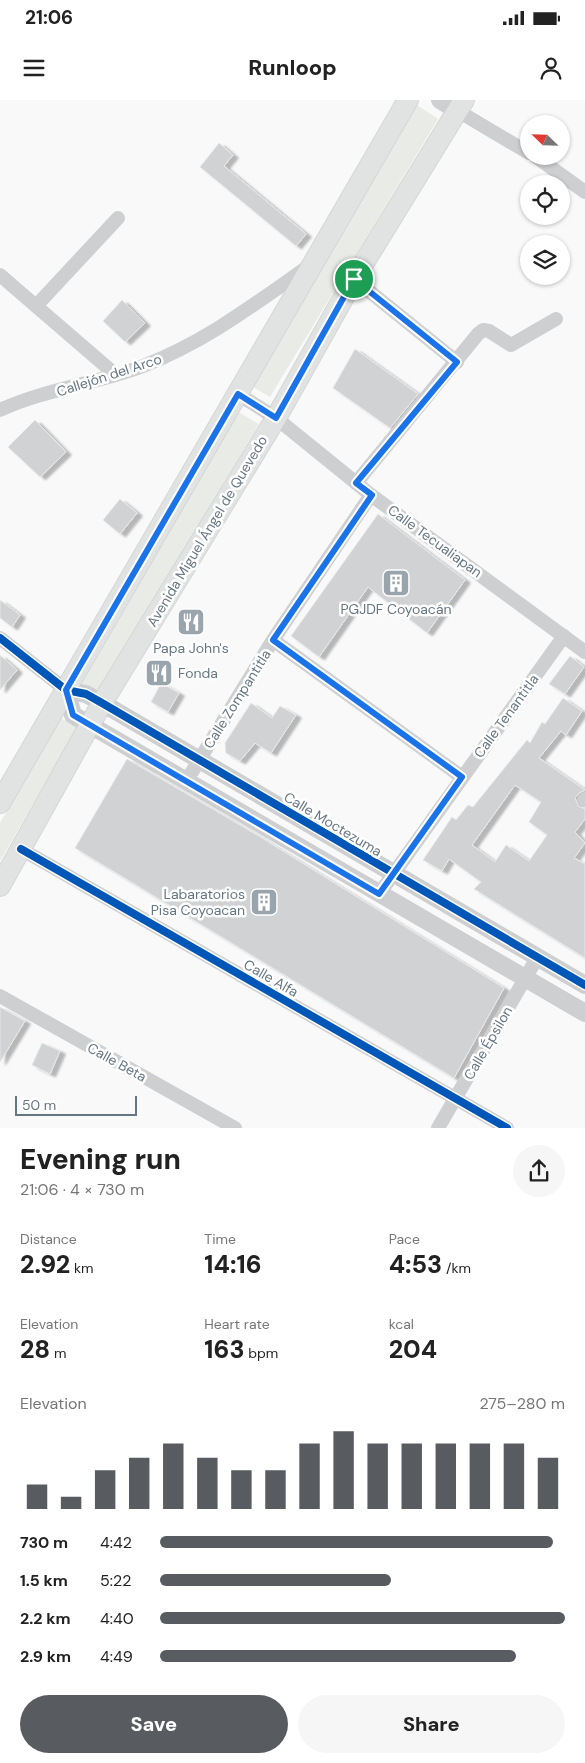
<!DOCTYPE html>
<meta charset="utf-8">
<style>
:root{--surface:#fff;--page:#f6f6f6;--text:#222;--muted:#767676;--accent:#585c60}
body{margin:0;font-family:"DM Sans",sans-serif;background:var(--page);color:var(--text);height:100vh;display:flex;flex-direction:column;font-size:19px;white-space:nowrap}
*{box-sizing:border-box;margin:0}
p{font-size:16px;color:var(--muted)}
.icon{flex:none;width:28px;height:28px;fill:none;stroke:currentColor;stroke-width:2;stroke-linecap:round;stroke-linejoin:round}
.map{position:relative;height:1028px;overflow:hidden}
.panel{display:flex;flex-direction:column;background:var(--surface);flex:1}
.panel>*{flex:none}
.needle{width:32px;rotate:293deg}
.tools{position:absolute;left:520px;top:15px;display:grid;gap:10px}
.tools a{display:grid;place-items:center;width:50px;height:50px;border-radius:50%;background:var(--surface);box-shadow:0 1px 4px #0004;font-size:25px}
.scale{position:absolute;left:15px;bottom:12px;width:122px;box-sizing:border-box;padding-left:5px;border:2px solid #657683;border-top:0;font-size:14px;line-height:18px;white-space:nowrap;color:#657683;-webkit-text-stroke:4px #fff;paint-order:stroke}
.pin{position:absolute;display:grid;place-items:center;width:42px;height:42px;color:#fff;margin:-21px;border:2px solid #fff;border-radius:50%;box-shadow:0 1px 5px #0007}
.round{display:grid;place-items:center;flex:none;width:52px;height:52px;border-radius:26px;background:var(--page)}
.summary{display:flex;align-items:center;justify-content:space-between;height:85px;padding:0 20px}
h1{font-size:28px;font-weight:800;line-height:38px}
.stats{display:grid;grid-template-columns:repeat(3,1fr);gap:8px;height:85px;padding:5px 20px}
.stats div{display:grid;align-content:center}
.stats b{font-size:25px;font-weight:800}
.stats small{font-size:14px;font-weight:400}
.stats p{font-size:14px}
.chart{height:140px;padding:10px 20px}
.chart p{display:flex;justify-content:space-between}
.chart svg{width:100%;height:90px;margin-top:5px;stroke:var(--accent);stroke-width:6}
.cta{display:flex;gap:10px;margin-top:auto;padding:10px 20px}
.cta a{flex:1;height:58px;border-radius:30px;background:var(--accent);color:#fff;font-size:20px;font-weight:800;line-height:58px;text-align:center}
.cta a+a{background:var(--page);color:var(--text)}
ul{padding:0 20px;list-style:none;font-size:16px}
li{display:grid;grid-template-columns:80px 60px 1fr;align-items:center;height:38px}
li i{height:12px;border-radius:6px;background:var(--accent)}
.status{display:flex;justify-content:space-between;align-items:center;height:35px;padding:0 25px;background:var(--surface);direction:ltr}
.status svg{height:14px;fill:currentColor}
header{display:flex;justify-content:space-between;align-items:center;height:65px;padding:0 20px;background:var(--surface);font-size:22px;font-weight:800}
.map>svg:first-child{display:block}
.green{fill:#e8ebe6}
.building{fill:#d0d2d3;stroke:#e8e8e8;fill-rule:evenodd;filter:url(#shadow)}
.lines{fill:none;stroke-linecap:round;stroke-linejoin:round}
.secondary-casing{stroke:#d5d6d7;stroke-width:22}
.minor{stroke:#cecfd0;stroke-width:14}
.tertiary{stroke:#cecfd0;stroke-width:18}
.secondary{stroke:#e1e2e2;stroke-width:20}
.cycleway-casing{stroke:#fff;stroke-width:11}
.cycleway{stroke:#0057b8;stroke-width:8}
.route-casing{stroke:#fff;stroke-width:10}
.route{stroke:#1a73e8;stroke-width:6}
.labels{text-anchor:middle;stroke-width:5;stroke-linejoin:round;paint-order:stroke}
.street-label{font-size:14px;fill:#657683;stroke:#fff}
.poi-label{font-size:14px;fill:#657683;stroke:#fff}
</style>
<div class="status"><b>21:06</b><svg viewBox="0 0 49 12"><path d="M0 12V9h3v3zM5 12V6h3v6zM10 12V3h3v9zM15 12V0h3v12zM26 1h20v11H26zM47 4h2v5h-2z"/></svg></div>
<header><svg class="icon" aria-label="menu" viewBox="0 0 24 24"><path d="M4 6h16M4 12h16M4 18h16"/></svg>Runloop<svg class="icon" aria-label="person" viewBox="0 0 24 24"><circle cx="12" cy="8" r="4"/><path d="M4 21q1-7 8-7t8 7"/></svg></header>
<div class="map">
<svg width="585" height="1028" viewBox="0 0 585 1028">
<defs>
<filter id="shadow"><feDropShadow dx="5.5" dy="3" stdDeviation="1" flood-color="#0004"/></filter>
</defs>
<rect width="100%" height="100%" fill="#f9f9f9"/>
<g class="green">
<path d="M417 5 438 19 270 297 253 287Z"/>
<path d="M238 312 259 324 98 591 82 584Z"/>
<path d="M60 618 78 626 0 761V723Z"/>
</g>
<g class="building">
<path d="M219 43 233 55 224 66 306 134 296 146 200 67Z"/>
<path d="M122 200 145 223 125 242 103 221Z"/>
<path d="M355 249 418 294 390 328 333 288Z"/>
<path d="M35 320 66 352 40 377 8 347Z"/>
<path d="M120 399 137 413 120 434 103 420Z"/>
<path d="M378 414 465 480 427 533 368 487 319 557 291 536Z"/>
<path d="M0 500 20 515 12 527 0 518Z"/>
<path d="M0 555 17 570 0 590Z"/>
<path d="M570 556 584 567 565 594 549 584Z"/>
<path d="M161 583 179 593 168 612 151 602Z"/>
<path d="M563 598 582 611 566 635 561 631 539 658 585 690 579 693 575 698 578 706 585 709V719L575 732 585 743 574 758 585 764V858L474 789 481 782 449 759 442 771 423 760 452 717 456 720 468 705 473 707 527 640 530 643 542 622 545 624ZM515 685 541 702 529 722 547 735 529 761 506 745 495 762 472 745Z"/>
<path d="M251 603 272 618 280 606 296 615 271 653 255 643 240 661 226 653 225 643Z"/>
<path d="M127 659 257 735 504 888 454 978 75 748Z"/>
<path d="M0 907 25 921 0 962Z"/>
<path d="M42 943 60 951 50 974 32 965Z"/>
</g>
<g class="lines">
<g class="secondary-casing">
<g id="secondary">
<path d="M0 703 408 0"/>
<path d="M0 786 102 603 276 318 354 179 464 0"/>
</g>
</g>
<g class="minor">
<path d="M458 11 529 53"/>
<path d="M535 56 585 92"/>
<path d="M0 175 116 275"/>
<path d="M354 179 457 262"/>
<path d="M36 206 118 118"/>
<path d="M238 294 276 318 371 395 585 552"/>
<path d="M0 310C45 289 96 284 143 266 207 241 253 205 309 166"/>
<path d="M356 383 478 234 483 230 489 231 511 245 556 219"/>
<path d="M0 538 66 590"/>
<path d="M273 540 462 677"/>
<path d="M187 680 273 540 371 395"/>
<path d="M584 700 585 699"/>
<path d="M21 749 507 1028"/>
<path d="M379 794 564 536"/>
<path d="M0 896 235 1028"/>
<path d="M438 1028 537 858"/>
</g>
<g class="tertiary">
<path d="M440 0 458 11"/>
<path d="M585 885 102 603 86 594 66 590 73 615 585 913"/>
</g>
<use href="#secondary" class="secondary"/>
<g class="cycleway-casing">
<g id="cycleway">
<path d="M0 538 66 590 86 594 102 603 585 885"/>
<path d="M21 749 507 1028"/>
</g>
</g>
<use href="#cycleway" class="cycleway"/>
</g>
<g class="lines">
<g class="route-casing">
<path id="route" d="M354 179 457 262 356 383 372 395 273 540 462 677 379 794 73 615 66 590 238 294 276 318Z"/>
</g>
<use href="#route" class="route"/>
</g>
<defs>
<g id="building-square" transform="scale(1.4375)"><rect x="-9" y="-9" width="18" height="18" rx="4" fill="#99a4ac" stroke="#fff"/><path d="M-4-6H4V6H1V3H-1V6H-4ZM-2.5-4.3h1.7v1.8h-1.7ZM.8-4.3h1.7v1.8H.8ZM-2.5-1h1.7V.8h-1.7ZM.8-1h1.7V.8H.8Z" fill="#fff"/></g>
<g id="restaurant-square" transform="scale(1.4375)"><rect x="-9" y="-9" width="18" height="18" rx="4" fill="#99a4ac" stroke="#fff"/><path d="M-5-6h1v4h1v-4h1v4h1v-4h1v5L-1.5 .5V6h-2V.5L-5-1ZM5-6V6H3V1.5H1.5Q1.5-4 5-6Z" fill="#fff"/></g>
</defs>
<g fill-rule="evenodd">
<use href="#building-square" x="396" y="483"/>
<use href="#restaurant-square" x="191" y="522"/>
<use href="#restaurant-square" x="159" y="573"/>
<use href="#building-square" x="264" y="802"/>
</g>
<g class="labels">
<g class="street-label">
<text transform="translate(109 275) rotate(-18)" y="5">Callejón del Arco</text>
<text transform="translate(207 431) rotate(-59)" y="5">Avenida Miguel Ángel de Quevedo</text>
<text transform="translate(435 441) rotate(36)" y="5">Calle Tecualiapan</text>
<text transform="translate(237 599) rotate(-58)" y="5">Calle Zompantitla</text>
<text transform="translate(506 616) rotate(-54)" y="5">Calle Tenantitla</text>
<text transform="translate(333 724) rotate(31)" y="5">Calle Moctezuma</text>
<text transform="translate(271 878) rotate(30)" y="5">Calle Alfa</text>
<text transform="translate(488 943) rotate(-60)" y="5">Calle Épsilon</text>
<text transform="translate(117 962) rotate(29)" y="5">Calle Beta</text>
</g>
<g class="poi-label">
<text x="396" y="514">PGJDF Coyoacán</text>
<text x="191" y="553">Papa John's</text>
<text x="178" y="578" text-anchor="start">Fonda</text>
<text x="245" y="799" text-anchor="end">Labaratorios<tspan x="245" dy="16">Pisa Coyoacan</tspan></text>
</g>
</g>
</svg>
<div class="tools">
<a><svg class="needle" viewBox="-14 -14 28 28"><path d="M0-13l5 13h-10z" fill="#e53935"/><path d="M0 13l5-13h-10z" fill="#767676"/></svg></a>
<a><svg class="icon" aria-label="locate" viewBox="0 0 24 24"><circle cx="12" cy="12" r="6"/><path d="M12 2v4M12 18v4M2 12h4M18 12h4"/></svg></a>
<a><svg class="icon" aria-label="layers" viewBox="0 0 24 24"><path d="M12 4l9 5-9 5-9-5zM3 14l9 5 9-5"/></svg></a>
</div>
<div class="scale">50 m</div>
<div class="pin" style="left:354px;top:179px;background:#1e9e55"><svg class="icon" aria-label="arrive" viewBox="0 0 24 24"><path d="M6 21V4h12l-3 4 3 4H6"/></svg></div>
</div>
<section class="panel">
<div class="summary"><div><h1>Evening run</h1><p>21:06 · 4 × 730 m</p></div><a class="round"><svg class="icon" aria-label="share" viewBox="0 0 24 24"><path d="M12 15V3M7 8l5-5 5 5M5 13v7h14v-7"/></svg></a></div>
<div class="stats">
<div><p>Distance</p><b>2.92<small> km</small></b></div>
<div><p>Time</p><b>14:16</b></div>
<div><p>Pace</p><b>4:53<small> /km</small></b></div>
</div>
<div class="stats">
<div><p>Elevation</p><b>28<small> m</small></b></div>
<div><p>Heart rate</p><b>163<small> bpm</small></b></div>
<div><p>kcal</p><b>204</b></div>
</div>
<div class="chart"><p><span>Elevation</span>275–280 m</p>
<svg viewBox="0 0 160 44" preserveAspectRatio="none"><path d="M5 44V32M15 44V38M25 44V25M35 44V19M45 44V12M55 44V19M65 44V25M75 44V25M85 44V12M95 44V6M105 44V12M115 44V12M125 44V12M135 44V12M145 44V12M155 44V19"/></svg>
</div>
<ul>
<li><b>730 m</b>4:42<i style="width:97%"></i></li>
<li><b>1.5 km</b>5:22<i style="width:57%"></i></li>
<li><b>2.2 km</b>4:40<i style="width:100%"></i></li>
<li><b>2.9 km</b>4:49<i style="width:88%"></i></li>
</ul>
<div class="cta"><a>Save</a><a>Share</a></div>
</section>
